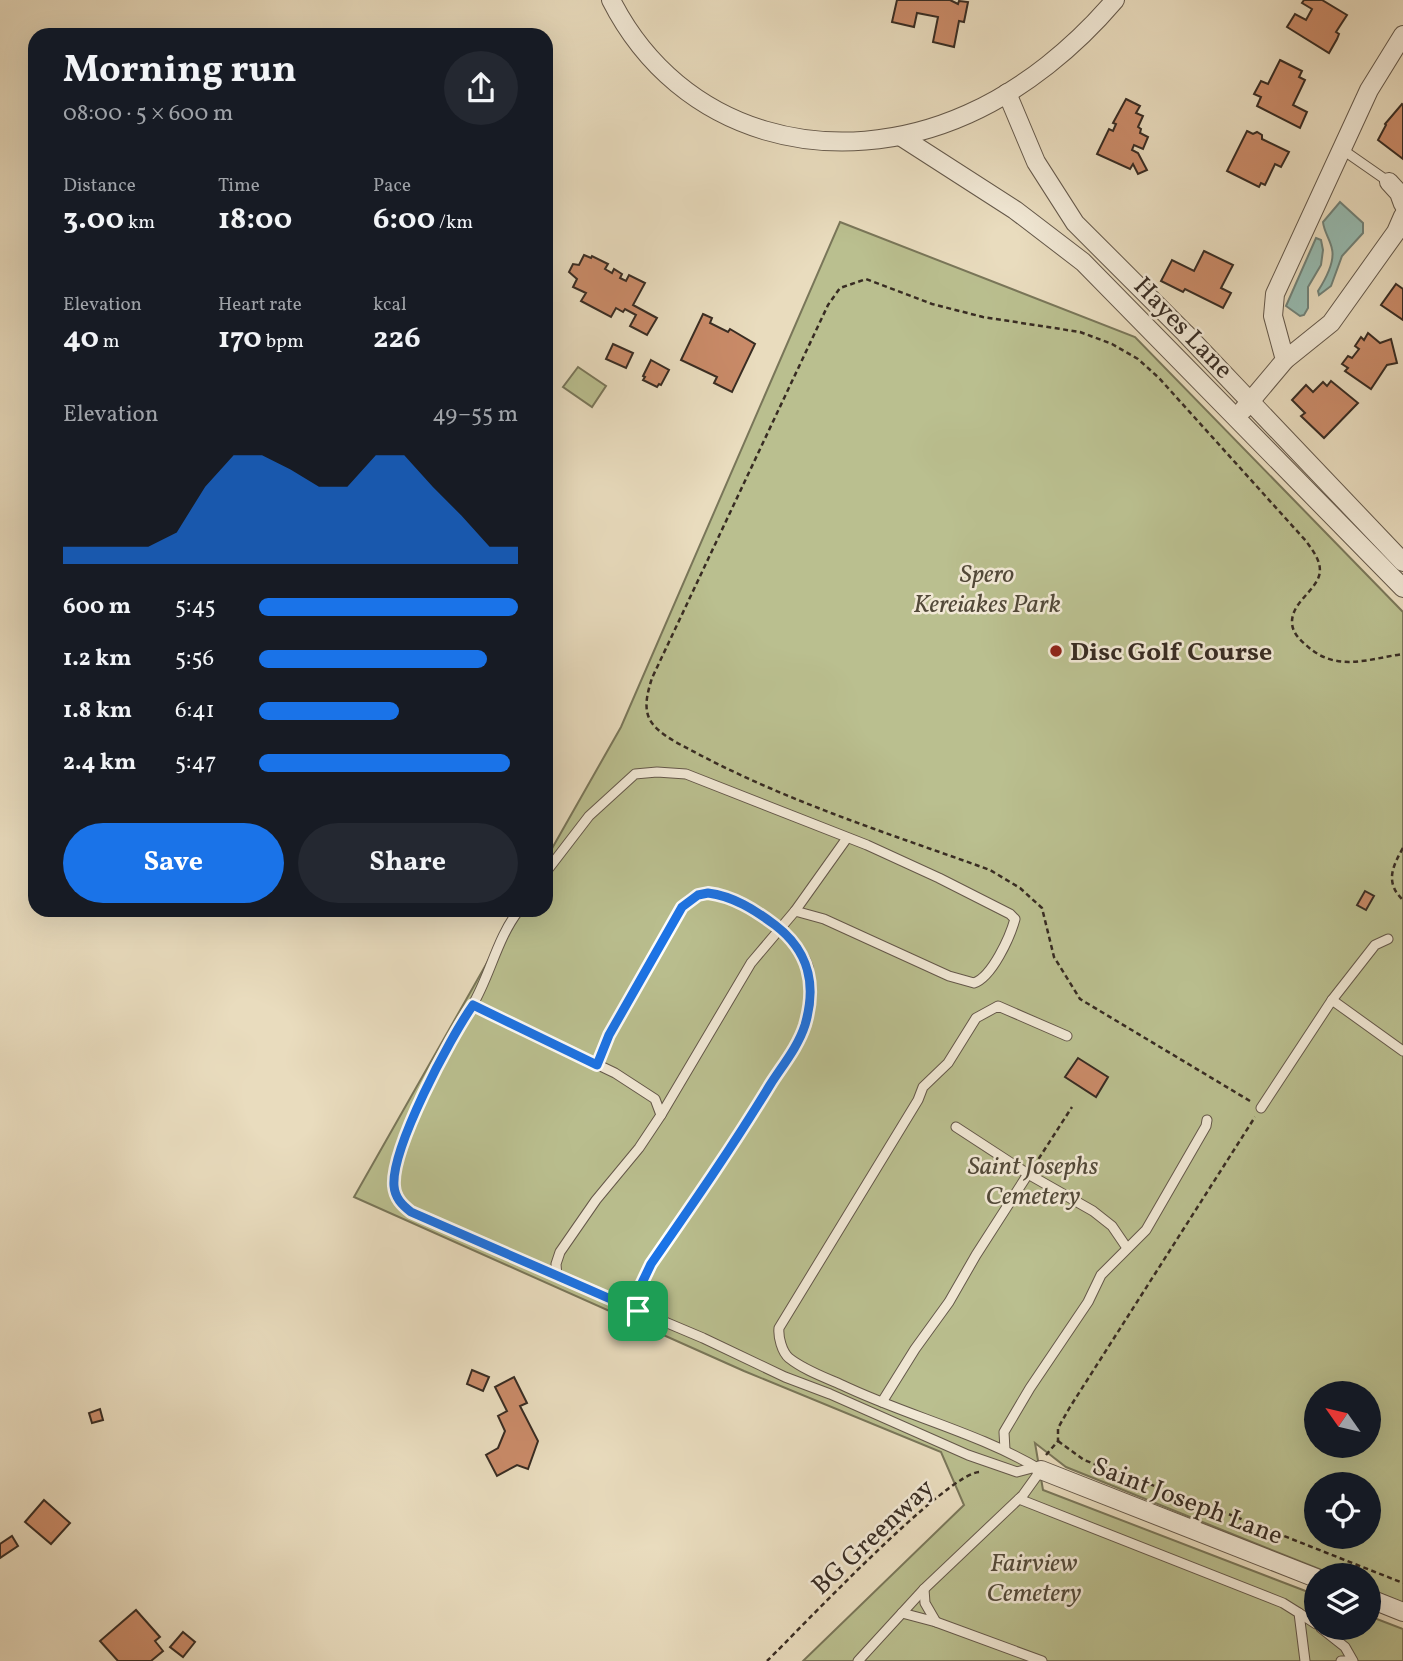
<!DOCTYPE html>
<meta charset="utf-8">
<style>
:root{--surface:#171b24;--page:#242831;--text:#f1f3f6;--muted:#9ea1a6;--accent:#1a73e8}
body{margin:0;font-family:Vollkorn,serif;background:var(--page);color:var(--text);height:100vh;display:flex;flex-direction:column;font-size:26px;white-space:nowrap}
*{box-sizing:border-box;margin:0}
p{font-size:23px;color:var(--muted)}
.icon{flex:none;width:38px;height:38px;fill:none;stroke:currentColor;stroke-width:2;stroke-linecap:round;stroke-linejoin:round}
.map{position:relative;flex:1;overflow:hidden}
.sheet{position:absolute;left:28px;top:28px;width:525px;height:889px;display:flex;flex-direction:column;background:var(--surface);border-radius:21px;box-shadow:0 7px 28px #0002}
.sheet>*{flex:none}
.needle{width:46px;rotate:304deg}
.controls{position:absolute;left:1304px;top:1381px;display:grid;gap:14px}
.controls a{display:grid;place-items:center;width:77px;height:77px;border-radius:50%;background:var(--surface);box-shadow:0 7px 28px #0002;font-size:35px}
.pin{position:absolute;display:grid;place-items:center;width:60px;height:60px;color:#fff;margin:-30px;border-radius:14px;box-shadow:0 4px 10px #0006}
.round{display:grid;place-items:center;flex:none;width:74px;height:74px;border-radius:37px;background:var(--page)}
.summary{display:flex;align-items:center;justify-content:space-between;height:119px;padding:0 35px}
h1{font-size:38px;font-weight:700;line-height:52px}
.stats{display:grid;grid-template-columns:repeat(3,1fr);gap:10px;height:119px;padding:7px 35px}
.stats div{display:grid;align-content:center}
.stats b{font-size:30px;font-weight:700}
.stats small{font-size:19px;font-weight:400}
.stats p{font-size:19px}
.chart{height:196px;padding:14px 35px}
.chart p{display:flex;justify-content:space-between}
.chart svg{width:100%;height:126px;margin-top:7px;fill:var(--accent);opacity:.7}
.primary-button{display:flex;gap:14px;margin-top:auto;padding:14px 35px}
.primary-button a{flex:1;height:80px;border-radius:42px;background:var(--accent);color:#fff;font-size:28px;font-weight:700;line-height:80px;text-align:center}
.primary-button a+a{background:var(--page);color:var(--text)}
ul{padding:0 35px;list-style:none;font-size:23px}
li{display:grid;grid-template-columns:112px 84px 1fr;align-items:center;height:52px}
li i{height:18px;border-radius:9px;background:var(--accent)}
.map>svg:first-child{display:block}
.green{fill:#babf8f;stroke:#797659;stroke-width:2;fill-rule:evenodd}
.water{fill:#97bcb2;stroke:#718279;stroke-width:2}
.building{fill:#ca8b69;stroke:#382c23;stroke-width:2}
.lines{fill:none;stroke-linecap:round;stroke-linejoin:round}
.lane-casing{stroke:#64584a;stroke-width:11}
.street-casing{stroke:#64584a;stroke-width:20}
.path{stroke:#382c23;stroke-width:2.5;stroke-dasharray:5 3.5;stroke-linecap:butt}
.lane{stroke:#f1e8d5;stroke-width:9}
.street{stroke:#f1e8d5;stroke-width:18}
.route-casing{stroke:#fff;stroke-width:14}
.route{stroke:#1a73e8;stroke-width:9}
.poi-dot{fill:#8f2418;stroke:#f1e8d5;stroke-width:2.5}
.labels{text-anchor:middle;stroke-width:5;stroke-linejoin:round;paint-order:stroke}
.street-label{font-size:26px;fill:#382c23;stroke:#f1e8d5}
.park-label{font-size:26px;font-style:italic;fill:#524939;stroke:#f1e8d5}
.poi-label{font-size:26px;font-weight:bold;fill:#382c23;stroke:#f1e8d5;text-anchor:start}
</style>
<div class="map">
<svg width="1403" height="1661" viewBox="0 0 1403 1661">
<rect width="100%" height="100%" fill="#e9dcbe"/>
<filter id="stains"><feTurbulence type="fractalNoise" baseFrequency=".00286" numOctaves="4"/><feColorMatrix values="0 0 0 0 .2 0 0 0 0 .09 0 0 0 0 .02 0 0 0 .5 -.17"/></filter>
<radialGradient id="worn" r=".72"><stop offset=".6" stop-color="#630" stop-opacity="0"/><stop offset="1" stop-color="#630" stop-opacity=".3"/></radialGradient>
<g class="green">
<path d="M840 222 1135 337 1403 612V1603L1369 1589 1368 1575H1334L1066 1467 1035 1443 1043 1490 1316 1595V1628H1368L1369 1616 1403 1629V1661H803L964 1505 941 1452 744 1371 354 1197 517 910H546V859L621 727ZM1316 1393H1368V1446H1316ZM1316 1484H1368V1536H1316Z"/>
<path d="M578 367 606 386 592 407 563 387Z"/>
</g>
<g class="water">
<path d="M1340 202 1363 223V233L1342 256 1331 286 1319 295 1318 291C1325 280 1335 262 1332 249 1330 239 1324 232 1323 222Z"/>
<path d="M1316 238 1321 240 1323 250 1321 265 1308 287V308L1304 315 1300 316 1286 306Z"/>
</g>
<g class="building">
<path d="M897 0H950L958 4 959 1 968 2 964 22 959 21 954 47 933 42 938 17 917 13 914 27 892 22Z"/>
<path d="M1304 0H1322L1347 15 1336 32 1339 34 1337 39 1329 53 1287 27 1295 14 1306 20 1312 9 1302 3Z"/>
<path d="M1280 60 1302 71 1299 77 1305 80 1293 105 1307 112 1300 128 1257 106 1261 97 1254 94 1261 81 1268 84Z"/>
<path d="M1126 99 1140 106 1136 113 1143 116 1138 127 1141 129 1140 133 1148 137 1143 149 1134 145 1132 150 1138 153 1147 170 1138 174 1133 164 1130 169 1097 154 1109 129 1113 131 1116 124 1113 123Z"/>
<path d="M1402 104 1403 105V159L1378 140 1386 125 1385 124Z"/>
<path d="M1247 131 1253 134 1257 132 1262 135V139L1289 152 1281 167 1275 164 1265 185 1261 183 1259 187 1227 171Z"/>
<path d="M1204 251 1233 265 1221 288 1231 293 1223 308 1185 289 1183 292 1161 281 1172 260 1194 271Z"/>
<path d="M584 255 591 258 592 256 608 264 605 269 612 273 614 269 622 274 620 278 626 281 629 275 645 283 633 305 657 318 647 335 630 326 636 315 625 309 623 312 616 308 611 317 581 301 586 293 573 287 577 279 569 272 573 264 579 265Z"/>
<path d="M1396 284 1403 289V320L1381 305Z"/>
<path d="M703 314 712 318 710 323 728 332 730 329 755 344 732 392 714 383 717 377 681 360Z"/>
<path d="M1368 333 1380 343 1391 339 1397 363 1387 365 1371 389 1345 371 1348 368 1342 364 1348 356 1352 358 1359 349 1355 346 1361 337 1364 340Z"/>
<path d="M613 344 633 353 626 368 606 359Z"/>
<path d="M651 360 669 370 661 385 659 384 657 387 643 380 645 377 643 376Z"/>
<path d="M1331 381 1358 403 1324 438 1301 416 1305 413 1292 400 1306 385 1313 392 1323 382 1327 386Z"/>
<path d="M1365 891 1374 896 1366 910 1357 905Z"/>
<path d="M1078 1058 1108 1077 1096 1097 1065 1077Z"/>
<path d="M472 1370 489 1377 483 1391 467 1384Z"/>
<path d="M514 1377 527 1403 520 1406 538 1441 528 1469 517 1465 497 1476 486 1455 498 1448 505 1431 498 1416 507 1411 495 1387Z"/>
<path d="M100 1409 103 1420 92 1423 89 1413Z"/>
<path d="M44 1500 70 1523 51 1544 25 1522Z"/>
<path d="M12 1536 18 1546 0 1558V1544Z"/>
<path d="M136 1610 160 1637 155 1641 163 1651 151 1661H118L100 1641Z"/>
<path d="M183 1632 195 1642 183 1657 170 1647Z"/>
</g>
<g class="lines">
<g class="lane-casing">
<g id="lane">
<path d="M1343 150 1389 182"/>
<path d="M546 872 589 816 635 774 657 772 686 774 867 845 939 878 1010 914 1015 919C1010 937 992 977 974 983L949 976 824 919 795 911 751 963 661 1115 639 1148 596 1200 560 1252 556 1264 557 1277"/>
<path d="M519 910C497 938 490 976 472 1006 449 1046 390 1142 394 1186 395 1198 402 1205 411 1212L544 1271 703 1338 785 1377 830 1394 968 1455 1017 1472 1036 1467"/>
<path d="M795 911 847 838"/>
<path d="M1332 1000 1403 1051"/>
<path d="M473 1005 615 1073 655 1099 661 1115"/>
<path d="M597 1065 609 1035 676 917C682 908 688 898 698 895 731 884 800 937 808 967 812 984 809 1004 806 1021 801 1045 783 1065 770 1086 733 1147 692 1206 651 1264L641 1285 638 1311"/>
<path d="M1261 1108 1332 1000 1375 945 1388 939"/>
<path d="M956 1127 1028 1174 1093 1211 1112 1226 1127 1248"/>
<path d="M882 1402 915 1349 949 1302 976 1255 1028 1174"/>
<path d="M1005 1450 1004 1432 1030 1388 1088 1302 1101 1275 1146 1230 1206 1126 1207 1120"/>
<path d="M1019 1499 1283 1603 1299 1613 1305 1661"/>
<path d="M924 1589 925 1603 936 1622"/>
<path d="M902 1613 936 1622 1042 1661"/>
<path d="M1299 1613 1316 1624"/>
<path d="M1321 1628 1345 1647 1353 1661"/>
<path d="M858 1661 924 1589 1023 1495 1041 1470C979 1433 907 1416 842 1385 824 1377 804 1370 789 1358 782 1352 778 1337 779 1328L918 1100 923 1087 948 1063 976 1018 998 1006 1067 1036"/>
<path d="M1341 1661H1346"/>
</g>
</g>
<g class="street-casing">
<g id="street">
<path d="M611 0C680 136 834 174 968 114 1024 89 1075 47 1115 0"/>
<path d="M1007 93 1036 162 1075 223 1185 333 1403 562"/>
<path d="M900 136 1015 210 1083 262 1403 588"/>
<path d="M1389 182 1399 193 1403 204"/>
<path d="M1285 360 1331 323 1396 232 1403 216"/>
<path d="M1243 410 1285 360 1273 316 1275 294 1369 90 1403 35"/>
<path d="M1041 1470 1316 1578"/>
<path d="M1368 1598 1403 1612"/>
</g>
</g>
<g class="path">
<path d="M1403 848C1392 867 1385 883 1403 900"/>
<path d="M1250 1101 1080 999 1054 957 1042 908 1020 888 990 870C893 835 794 804 702 756 686 747 659 736 650 720 643 707 648 691 652 678L828 305 840 288 866 279 932 304 983 317 1080 332 1112 344 1138 359 1159 378 1306 541C1313 551 1323 563 1319 576 1313 593 1292 603 1292 622 1292 632 1299 639 1306 645 1336 673 1367 659 1403 654"/>
<path d="M1034 1166 1072 1107"/>
<path d="M1058 1441 1084 1460 1198 1502 1403 1583"/>
<path d="M1046 1455 1058 1441V1428L1070 1407 1255 1117"/>
<path d="M767 1661C799 1630 947 1472 980 1472"/>
</g>
<use href="#lane" class="lane"/>
<use href="#street" class="street"/>
</g>
<g class="lines">
<g class="route-casing">
<path id="route" d="M708 893C733 896 755 910 775 925 809 951 817 984 805 1025 798 1047 782 1066 770 1085 733 1146 692 1205 651 1264L641 1285 638 1311 411 1212C402 1205 395 1198 394 1186 391 1148 450 1038 473 1005L597 1065 609 1035 682 907 698 895Z"/>
</g>
<use href="#route" class="route"/>
</g>
<circle class="poi-dot" cx="1056" cy="651" r="7"/>
<g class="labels">
<g class="street-label">
<text transform="translate(1184 327) rotate(46)" y="9">Hayes Lane</text>
<text transform="translate(1188 1500) rotate(21)" y="9">Saint Joseph Lane</text>
<text transform="translate(872 1536) rotate(-43)" y="9">BG Greenway</text>
</g>
<g class="park-label">
<text x="987" y="582">Spero<tspan x="987" dy="30">Kereiakes Park</tspan></text>
<text x="1033" y="1174">Saint Josephs<tspan x="1033" dy="30">Cemetery</tspan></text>
<text x="1034" y="1571">Fairview<tspan x="1034" dy="30">Cemetery</tspan></text>
</g>
<g class="poi-label">
<text x="1070" y="660">Disc Golf Course</text>
</g>
</g>
<rect width="100%" height="100%" filter="url(#stains)"/>
<rect width="100%" height="100%" fill="url(#worn)"/>
</svg>
<div class="controls">
<a><svg class="needle" viewBox="-14 -14 28 28"><path d="M0-13l5 13h-10z" fill="#e53935"/><path d="M0 13l5-13h-10z" fill="#9ea1a6"/></svg></a>
<a><svg class="icon" aria-label="locate" viewBox="0 0 24 24"><circle cx="12" cy="12" r="6"/><path d="M12 2v4M12 18v4M2 12h4M18 12h4"/></svg></a>
<a><svg class="icon" aria-label="layers" viewBox="0 0 24 24"><path d="M12 4l9 5-9 5-9-5zM3 14l9 5 9-5"/></svg></a>
</div>
<div class="pin" style="left:638px;top:1311px;background:#1e9e55"><svg class="icon" aria-label="arrive" viewBox="0 0 24 24"><path d="M6 21V4h12l-3 4 3 4H6"/></svg></div>
<section class="sheet">
<div class="summary"><div><h1>Morning run</h1><p>08:00 · 5 × 600 m</p></div><a class="round"><svg class="icon" aria-label="share" viewBox="0 0 24 24"><path d="M12 15V3M7 8l5-5 5 5M5 13v7h14v-7"/></svg></a></div>
<div class="stats">
<div><p>Distance</p><b>3.00<small> km</small></b></div>
<div><p>Time</p><b>18:00</b></div>
<div><p>Pace</p><b>6:00<small> /km</small></b></div>
</div>
<div class="stats">
<div><p>Elevation</p><b>40<small> m</small></b></div>
<div><p>Heart rate</p><b>170<small> bpm</small></b></div>
<div><p>kcal</p><b>226</b></div>
</div>
<div class="chart"><p><span>Elevation</span>49–55 m</p>
<svg viewBox="0 0 160 44" preserveAspectRatio="none"><path d="M0 44V38L10 38L20 38L30 38L40 33L50 17L60 6L70 6L80 11L90 17L100 17L110 6L120 6L130 17L140 27L150 38L160 38V44z"/></svg>
</div>
<ul>
<li><b>600 m</b>5:45<i style="width:100%"></i></li>
<li><b>1.2 km</b>5:56<i style="width:88%"></i></li>
<li><b>1.8 km</b>6:41<i style="width:54%"></i></li>
<li><b>2.4 km</b>5:47<i style="width:97%"></i></li>
</ul>
<div class="primary-button"><a>Save</a><a>Share</a></div>
</section>
</div>
